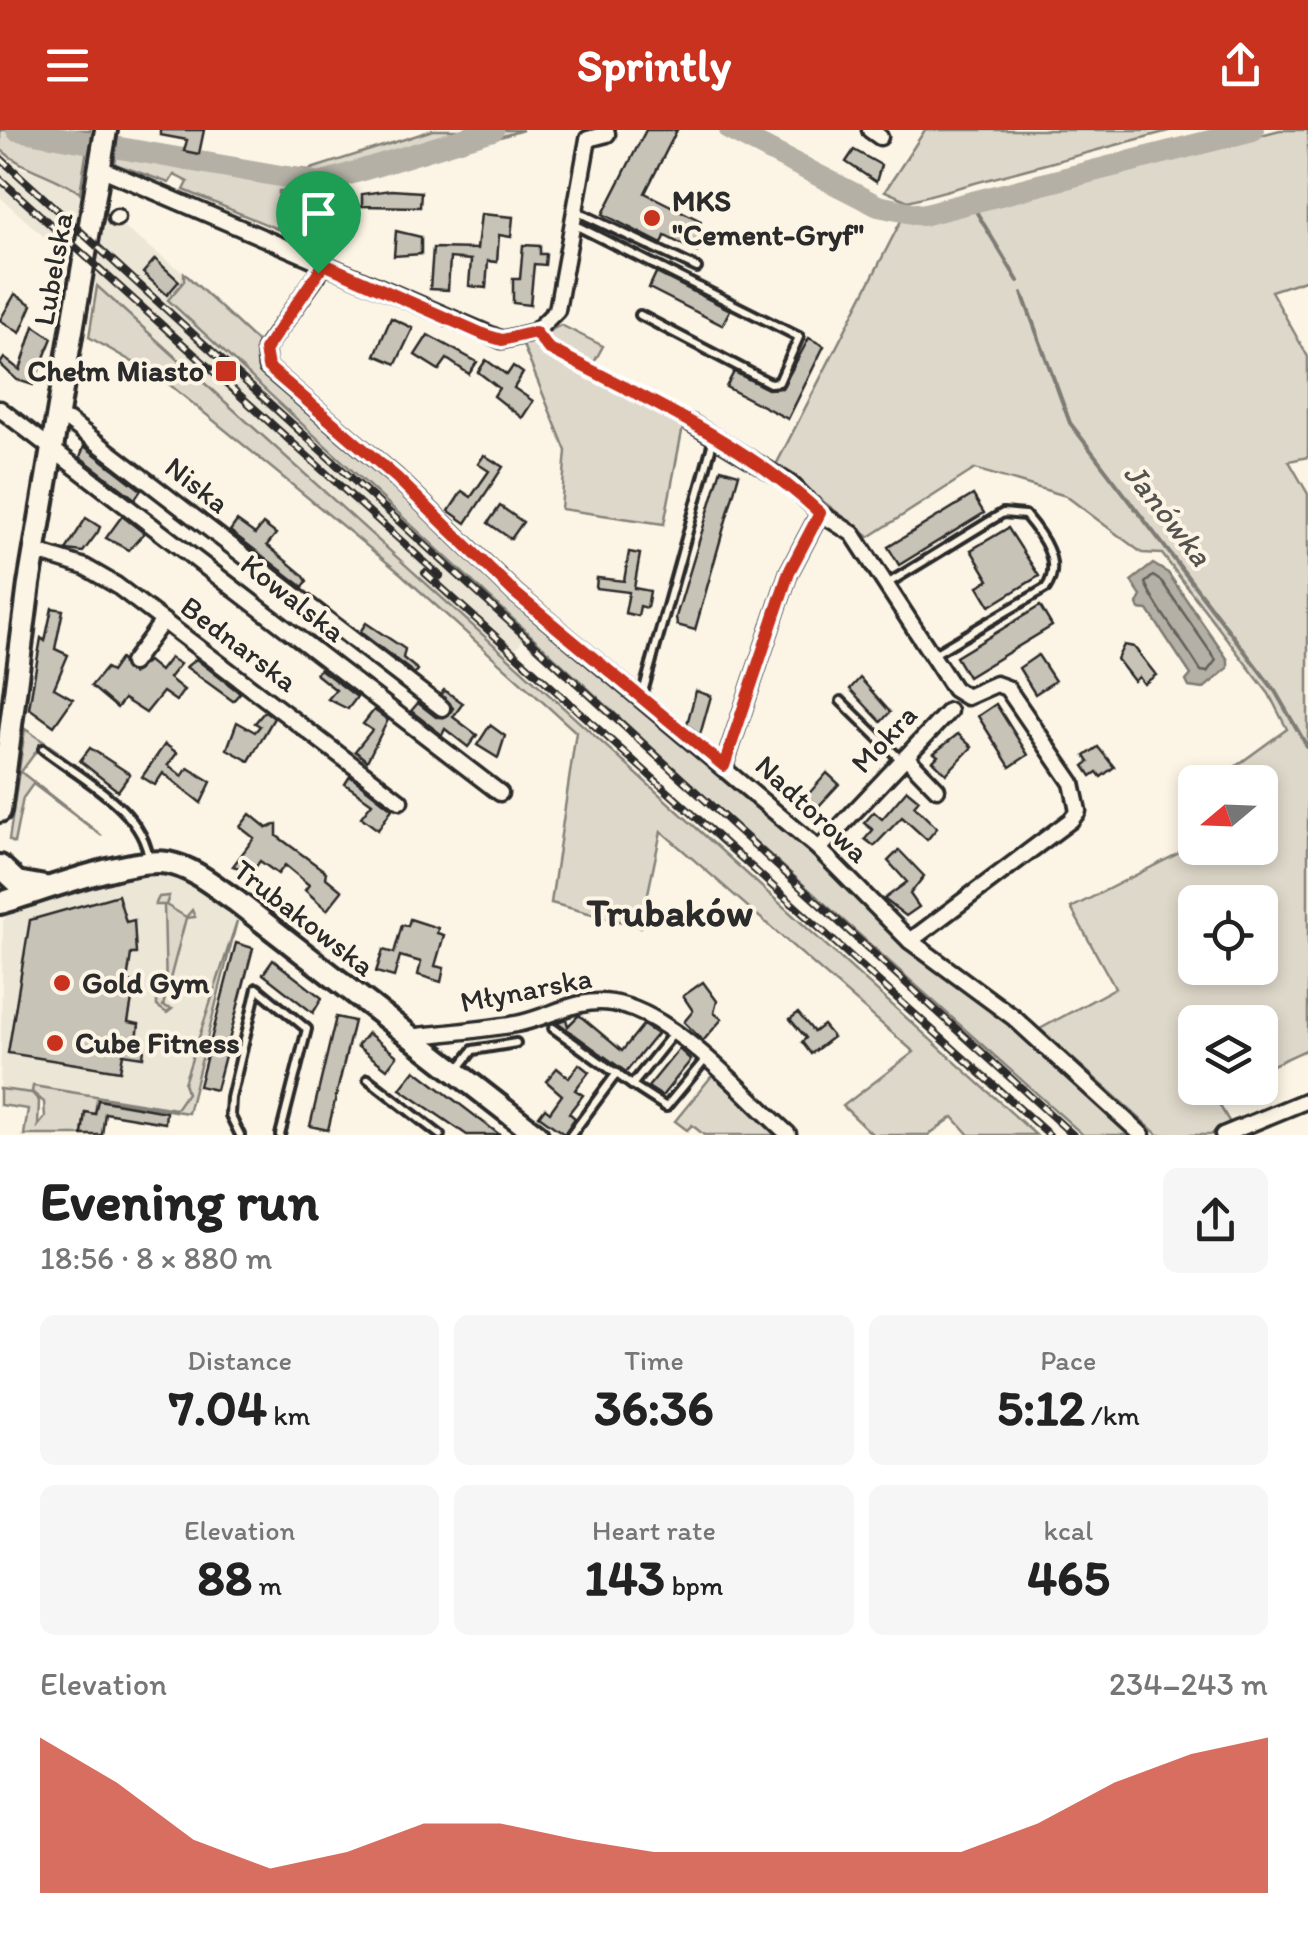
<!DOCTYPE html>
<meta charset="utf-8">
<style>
:root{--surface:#fff;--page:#f6f6f6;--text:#222;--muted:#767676;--accent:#c8321e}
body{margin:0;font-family:Itim,sans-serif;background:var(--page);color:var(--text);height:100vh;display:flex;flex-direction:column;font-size:38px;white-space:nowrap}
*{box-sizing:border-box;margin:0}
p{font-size:32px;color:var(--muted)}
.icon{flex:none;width:55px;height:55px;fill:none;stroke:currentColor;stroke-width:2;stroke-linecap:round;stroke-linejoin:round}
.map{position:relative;height:1005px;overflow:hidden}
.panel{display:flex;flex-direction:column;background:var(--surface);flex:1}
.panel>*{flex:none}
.needle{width:65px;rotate:251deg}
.buttons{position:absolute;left:1178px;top:635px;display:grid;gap:20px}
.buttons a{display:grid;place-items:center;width:100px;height:100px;border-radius:15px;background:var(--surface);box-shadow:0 5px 15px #0003;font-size:50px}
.pin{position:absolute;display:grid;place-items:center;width:85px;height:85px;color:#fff;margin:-102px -42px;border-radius:50% 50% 50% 0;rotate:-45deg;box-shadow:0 0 10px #0007}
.pin .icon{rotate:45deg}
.round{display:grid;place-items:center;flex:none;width:105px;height:105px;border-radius:15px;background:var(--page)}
.overview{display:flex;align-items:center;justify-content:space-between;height:170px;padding:0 40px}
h1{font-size:55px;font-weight:700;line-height:75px}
.figures{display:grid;grid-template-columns:repeat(3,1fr);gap:15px;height:170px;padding:10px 40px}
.figures div{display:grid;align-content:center;border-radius:15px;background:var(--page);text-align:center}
.figures b{font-size:50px;font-weight:700}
.figures small{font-size:28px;font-weight:400}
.figures p{font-size:28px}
.chart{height:280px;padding:20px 40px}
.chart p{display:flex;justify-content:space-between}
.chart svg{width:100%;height:180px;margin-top:10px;fill:var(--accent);opacity:.7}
header{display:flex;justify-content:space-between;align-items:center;height:130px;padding:0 40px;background:var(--accent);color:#fff;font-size:45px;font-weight:700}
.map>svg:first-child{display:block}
.built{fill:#ece6d7}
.green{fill:#ded8ca;stroke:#84827a;stroke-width:2.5;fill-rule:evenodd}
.water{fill:#b4b0a5;stroke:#7d7b74;stroke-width:2.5}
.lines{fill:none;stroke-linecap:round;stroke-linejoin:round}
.shore{stroke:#62605c;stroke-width:2.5}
.stream{stroke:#7d7b74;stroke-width:4}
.river{stroke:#b4b0a5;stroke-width:22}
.building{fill:#c8c3b7;stroke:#2b2b2b;stroke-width:2.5}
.lane-casing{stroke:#2b2b2b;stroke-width:14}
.street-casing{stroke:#2b2b2b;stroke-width:21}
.secondary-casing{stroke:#2b2b2b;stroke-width:28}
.lane{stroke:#fcf5e5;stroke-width:6}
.street{stroke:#fcf5e5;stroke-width:14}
.secondary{stroke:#fcf5e5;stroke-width:20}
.rail-casing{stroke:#2b2b2b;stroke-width:8}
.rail{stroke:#fcf5e5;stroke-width:4;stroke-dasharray:11;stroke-linecap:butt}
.route-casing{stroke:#fff;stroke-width:20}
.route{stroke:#c8321e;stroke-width:12}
.poi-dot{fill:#c8321e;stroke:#fcf5e5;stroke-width:4}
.labels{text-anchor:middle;stroke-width:8;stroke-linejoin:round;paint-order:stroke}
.poi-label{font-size:30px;font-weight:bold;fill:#2b2b2b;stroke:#fcf5e5;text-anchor:start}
.street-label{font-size:30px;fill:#2b2b2b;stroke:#fcf5e5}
.water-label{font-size:32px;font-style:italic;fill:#545350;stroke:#fcf5e5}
.district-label{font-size:40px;font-weight:bold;fill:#2b2b2b;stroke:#fcf5e5}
</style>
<header><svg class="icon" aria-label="menu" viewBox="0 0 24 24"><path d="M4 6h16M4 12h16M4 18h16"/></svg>Sprintly<svg class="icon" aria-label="share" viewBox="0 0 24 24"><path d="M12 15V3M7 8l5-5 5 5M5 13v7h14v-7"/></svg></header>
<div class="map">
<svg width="1308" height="1005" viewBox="0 0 1308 1005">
<rect width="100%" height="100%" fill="#fcf5e5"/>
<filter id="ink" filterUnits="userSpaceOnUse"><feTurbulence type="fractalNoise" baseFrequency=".01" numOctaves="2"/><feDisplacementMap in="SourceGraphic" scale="20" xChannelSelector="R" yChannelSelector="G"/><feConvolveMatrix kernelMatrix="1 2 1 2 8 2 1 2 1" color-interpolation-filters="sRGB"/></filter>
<g filter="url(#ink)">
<g class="built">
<path d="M0 19 21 38 61 50 184 143V151L168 170 529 502 508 528 0 67Z"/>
<path d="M143 743 167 744 195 755 238 791 188 983 98 970 96 980 0 965 3 791 9 783Z"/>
</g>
<g class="green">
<path d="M0 0H90L80 63C53 44 25 41 0 19Z"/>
<path d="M433 0H523L326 60 279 61 277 99 184 60 188 52 174 45 169 53 115 34 118 16 281 41 282 37 308 40Z"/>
<path d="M925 0H1172L908 71 885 61Z"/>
<path d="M1280 0H1308V149L1271 161 1308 227V327L1289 331 1308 364V919L1260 941V892H1195V958H1225L1213 964 1230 993 1210 1005H1158L1040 899 1115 858 1071 778 1195 715 1260 718V652H1242L1232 639 1287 599 1269 564 1162 424 1142 423 1066 366 975 339 869 407 776 335 903 87 925 92ZM1195 772H1260V838H1195Z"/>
<path d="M184 143 263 217 268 237 1136 1005H1083L701 663 168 170 184 151Z"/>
<path d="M97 156 1036 1005H969L953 987 928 1005H873L843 976 914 922 661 701 641 797 551 773 576 602 400 443 164 250 89 207Z"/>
<path d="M561 195 603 216 591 238 685 286 664 394 561 379 566 321 523 215Z"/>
<path d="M25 599 59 622 43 612 21 642 102 706 33 654 23 668 14 713 9 710Z"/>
<path d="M169 766 166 775 186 787 192 780 195 787 186 788 163 876 172 879 167 883 157 876V862L166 861 164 775H155L159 767Z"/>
<path d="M237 791 188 983 97 969 95 984 85 983 82 1005H24L28 979 0 975V959L32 963 39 971 38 996 45 987 44 972 32 962 33 956 176 979 187 963 184 953Z"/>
<path d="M715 942 783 1005H704L692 995 687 1000 675 991Z"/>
</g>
<path class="water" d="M1153 434 1168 443 1228 530V538L1203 559 1189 557 1186 551 1191 545 1148 480 1139 479 1137 474 1141 466 1131 451Z"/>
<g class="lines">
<path class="shore" d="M1153 446 1162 452 1216 530 1207 542 1201 541C1183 510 1159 484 1145 453Z"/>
<g class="stream">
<path d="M971 73 1018 151"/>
<path d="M1022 163 1070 293 1275 561 1308 618"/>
</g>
<g class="river">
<path d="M17 0 320 53 493 0"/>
<path d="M730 0 878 76 922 85 1253 0"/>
</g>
</g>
<g class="building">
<path d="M160 0H204L199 24 184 21 187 10 160 5Z"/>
<path d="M646 0H677L645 63 701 91 696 101 705 106 697 122 665 106 662 114 603 84Z"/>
<path d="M854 20 881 35 876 52 846 32Z"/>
<path d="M391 60 421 62 420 77 362 76V64Z"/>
<path d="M481 84 513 87 511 107 499 105 497 132 488 131 486 158 469 156 471 130 450 128 448 160 430 159 433 118 477 119Z"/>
<path d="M396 101 421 107V124L394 126Z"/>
<path d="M523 115 540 116V124H546L545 135 534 134 530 175 513 173V149H520Z"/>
<path d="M155 129 179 151 167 165 143 143Z"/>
<path d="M656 143 730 180 722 195 649 158Z"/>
<path d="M15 164 32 175 20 203 0 190Z"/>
<path d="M391 188 413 198 396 234 375 225Z"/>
<path d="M34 196 52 208 33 255 17 250 0 234 4 228 20 240Z"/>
<path d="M428 205 477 232 469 244 447 229 439 240 415 225Z"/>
<path d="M809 208 824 216 788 289 726 257 734 242 768 259 782 258Z"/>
<path d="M486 230 507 245 513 236 523 243 514 258 533 271 522 288 494 266 499 258 478 242Z"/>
<path d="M84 316 141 360 135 369 80 327Z"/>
<path d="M484 325 503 337 466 393 449 381 462 361 471 367 489 341 478 334Z"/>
<path d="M721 339 739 344 695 500 677 495 676 487Z"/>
<path d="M973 365 984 383 899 435 888 417Z"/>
<path d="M500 376 523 392 511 409 488 393Z"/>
<path d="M122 386 144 403 129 420 106 408Z"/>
<path d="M86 388 100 397 98 402 83 422 66 420Z"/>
<path d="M237 391 255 404 263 394 276 404 267 415 303 445 307 451 303 457 230 401Z"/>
<path d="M1008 398 1039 446 990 476 978 456 989 450 971 420Z"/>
<path d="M629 422 640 424 634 458 650 461 647 478 640 476 638 486 625 483 629 462 596 458 597 448 624 451Z"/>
<path d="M1040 476 1052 496 968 547 956 527Z"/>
<path d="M52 478 63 480 55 519 68 525 54 558 73 569 54 596 29 578 41 508 45 511Z"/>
<path d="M366 493 405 519 403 528 418 540 415 544 360 502Z"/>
<path d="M1124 515 1134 517 1156 545 1144 554 1139 547 1134 551 1117 529Z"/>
<path d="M1038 525 1055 551 1035 564 1019 538Z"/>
<path d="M170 528 180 534 169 548 184 560 176 571 163 562 146 583 124 569 117 578 91 556 106 538 111 542 120 529 132 544 148 531 160 541Z"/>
<path d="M196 529 240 563 233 571 186 537Z"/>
<path d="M320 539 357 567 348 579 328 569 336 560 316 544Z"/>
<path d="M860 548 890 582 881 592 850 559Z"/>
<path d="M444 560 463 573 453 587 477 605 468 617 445 599 442 605 411 581 418 573 436 587H447L453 578 441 564Z"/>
<path d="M696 561 711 566 700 605 687 594Z"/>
<path d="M996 574 1028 625 1010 637 978 586Z"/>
<path d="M374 580 388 590 367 631 355 621 372 600 363 594Z"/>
<path d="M265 581 274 588 249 631 227 619 237 592 255 602 260 596 255 593Z"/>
<path d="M490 595 505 606 498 628 477 615Z"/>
<path d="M958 604 972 617 946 644 933 631 938 626 934 623Z"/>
<path d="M165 614 177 623 168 635 182 646 188 638 211 652 201 673 163 643 155 655 142 647Z"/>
<path d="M1098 617 1114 637 1101 647 1097 642 1091 646 1084 636 1089 632 1085 626Z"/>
<path d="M90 618 130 644 118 661 80 631Z"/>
<path d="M827 643 839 654 817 678 805 668Z"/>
<path d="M350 646 392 679 378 700 361 687 372 673 345 654Z"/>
<path d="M907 660 919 670 914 676 937 698 927 710 902 687 874 716 865 709 873 700 864 693 874 682 882 689Z"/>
<path d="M250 684 267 698 277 694V706L326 742 325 747 342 761 327 780 305 760 309 755 285 735 278 744 260 731 252 742 233 736 254 708 240 697Z"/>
<path d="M899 720 924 746 910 764 919 777 906 786 884 769 907 752 888 731Z"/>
<path d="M118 765 126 792 134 790 136 824H131L127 852 135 853 128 892 139 894 136 917 144 918 143 927 123 924 120 941 8 923 30 790Z"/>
<path d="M410 789 438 798 437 803 444 805 435 836 444 838 441 852 418 845 421 832 400 826 394 847 376 842 383 820 394 823 402 795 408 796Z"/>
<path d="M236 813 253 818 216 960 199 956Z"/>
<path d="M273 830 322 868 313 883 263 844Z"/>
<path d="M703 852 717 871 714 883 722 889 703 911 684 892 693 881 683 866Z"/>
<path d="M798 883 814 902 823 895 833 907 811 924 802 912 806 908 790 889Z"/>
<path d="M579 885 622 921 643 895 657 904 626 942 557 892 566 889 568 896Z"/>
<path d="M336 887 354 891 328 1000 310 996Z"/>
<path d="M368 903 397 926 387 939 357 916Z"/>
<path d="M679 919 691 930 662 966 648 957Z"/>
<path d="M579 934 589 942 575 960 583 965 569 983 575 988 564 1004 539 986 545 978 550 982 562 965 546 951 557 938 569 948Z"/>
<path d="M415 940 500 1005H467L400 959Z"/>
<path d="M98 970 166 982 165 993 105 983 102 1005H82L85 982 95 984Z"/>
</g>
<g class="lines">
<g class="lane-casing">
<g id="lane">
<path d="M578 82 697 138"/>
<path d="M575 95 799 207 779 252 770 253 640 185"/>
<path d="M535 202 548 218 689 293"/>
<path d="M887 454 1003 383 1025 385C1042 405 1063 433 1046 458L934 524"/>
<path d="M642 566 714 308"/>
<path d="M841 571 901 630"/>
<path d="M43 619C80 648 145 680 149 731"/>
<path d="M553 898 632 955 673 904"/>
<path d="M459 938 473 920 516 913"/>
<path d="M368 949 440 1005"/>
<path d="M632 955 666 977 705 930"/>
<path d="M240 1005 230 985 231 968 257 858 307 899 280 1005"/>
<path d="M571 1005 617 943"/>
</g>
</g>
<g class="street-casing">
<g id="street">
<path d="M870 0 880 7"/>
<path d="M100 38 502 210 535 202 557 180 588 9 607 4"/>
<path d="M116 88 117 87"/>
<path d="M325 134 265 219 267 237 397 348 515 463 819 719 910 811 1013 887 1142 1005"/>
<path d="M0 279 500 663"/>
<path d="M58 288 69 291 442 578"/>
<path d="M691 293 791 354 820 383 853 404 954 559 967 567 996 554 1007 558 1072 653 1078 681 1071 690 910 811"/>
<path d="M34 421 85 437 116 455 400 671"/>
<path d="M132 533 163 491"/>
<path d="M906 627 937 659"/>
<path d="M724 636 789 442 820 383"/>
<path d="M819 719 949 581"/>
<path d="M409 907C445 903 481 900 516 894 549 888 577 867 612 873 674 883 742 963 788 1004"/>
<path d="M1223 1005 1308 970"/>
</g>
</g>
<g class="secondary-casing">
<g id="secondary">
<path d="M0 681 29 454 106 0"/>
<path d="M0 736 17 752 45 757"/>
<path d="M0 773C39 762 132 726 168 733 194 738 214 756 236 771L537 1005"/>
</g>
</g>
<use href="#lane" class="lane"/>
<use href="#street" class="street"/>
<use href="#secondary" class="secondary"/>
<g class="rail-casing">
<g id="rail">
<path d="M0 28 1073 1005"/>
<path d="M0 49 440 446"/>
<path d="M425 443 1049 1005"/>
</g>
</g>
<use href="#rail" class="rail"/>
</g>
</g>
<g class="lines" filter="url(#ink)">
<g class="route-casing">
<path id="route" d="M324 134 485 205 502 210 535 202 548 218C641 267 743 311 820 383L789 442 724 636 515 463 397 348 268 237 265 220Z"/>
</g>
<use href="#route" class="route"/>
</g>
<g class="poi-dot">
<circle cx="652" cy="88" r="10"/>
<rect x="214" y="229" width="24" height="24" rx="5"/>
<circle cx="62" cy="853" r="10"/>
<circle cx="55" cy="913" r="10"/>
</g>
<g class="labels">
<g class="poi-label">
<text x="672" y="81">MKS<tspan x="672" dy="34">"Cement-Gryf"</tspan></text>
<text x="204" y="251" text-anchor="end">Chełm Miasto</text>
<text x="82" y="863">Gold Gym</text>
<text x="75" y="923">Cube Fitness</text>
</g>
<g class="street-label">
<text transform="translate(53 139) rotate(-80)" y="10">Lubelska</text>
<text transform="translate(197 355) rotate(38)" y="10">Niska</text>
<text transform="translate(293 468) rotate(38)" y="10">Kowalska</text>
<text transform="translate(239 514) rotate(37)" y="10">Bednarska</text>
<text transform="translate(884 609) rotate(-47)" y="10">Mokra</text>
<text transform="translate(812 679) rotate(43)" y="10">Nadtorowa</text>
<text transform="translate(304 788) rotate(38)" y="10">Trubakowska</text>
<text transform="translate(526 860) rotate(-11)" y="10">Młynarska</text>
</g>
<g class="water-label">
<text transform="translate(1168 384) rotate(52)" y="11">Janówka</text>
</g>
<g class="district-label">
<text x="670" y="796">Trubaków</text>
</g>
</g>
</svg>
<div class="buttons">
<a><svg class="needle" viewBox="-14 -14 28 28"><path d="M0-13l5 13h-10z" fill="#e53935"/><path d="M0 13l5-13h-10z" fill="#767676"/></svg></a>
<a><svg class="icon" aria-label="locate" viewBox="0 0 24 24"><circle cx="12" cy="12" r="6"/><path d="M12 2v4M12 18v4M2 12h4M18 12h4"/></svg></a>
<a><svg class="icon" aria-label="layers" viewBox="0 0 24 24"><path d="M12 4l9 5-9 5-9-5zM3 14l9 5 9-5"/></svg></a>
</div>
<div class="pin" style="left:318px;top:143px;background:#1e9e55"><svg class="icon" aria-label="arrive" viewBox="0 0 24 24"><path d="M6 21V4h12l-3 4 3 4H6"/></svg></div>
</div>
<section class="panel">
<div class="overview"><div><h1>Evening run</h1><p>18:56 · 8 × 880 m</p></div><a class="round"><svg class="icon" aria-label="share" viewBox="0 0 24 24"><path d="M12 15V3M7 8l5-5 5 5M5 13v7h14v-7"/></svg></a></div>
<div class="figures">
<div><p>Distance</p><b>7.04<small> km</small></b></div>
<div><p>Time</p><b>36:36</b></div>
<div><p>Pace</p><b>5:12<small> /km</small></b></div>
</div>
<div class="figures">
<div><p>Elevation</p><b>88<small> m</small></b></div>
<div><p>Heart rate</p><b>143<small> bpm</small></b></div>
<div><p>kcal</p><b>465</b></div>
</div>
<div class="chart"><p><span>Elevation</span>234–243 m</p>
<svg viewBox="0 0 160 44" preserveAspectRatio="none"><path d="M0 44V6L10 17L20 31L30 38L40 34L50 27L60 27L70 31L80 34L90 34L100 34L110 34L120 34L130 27L140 17L150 10L160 6V44z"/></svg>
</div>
</section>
